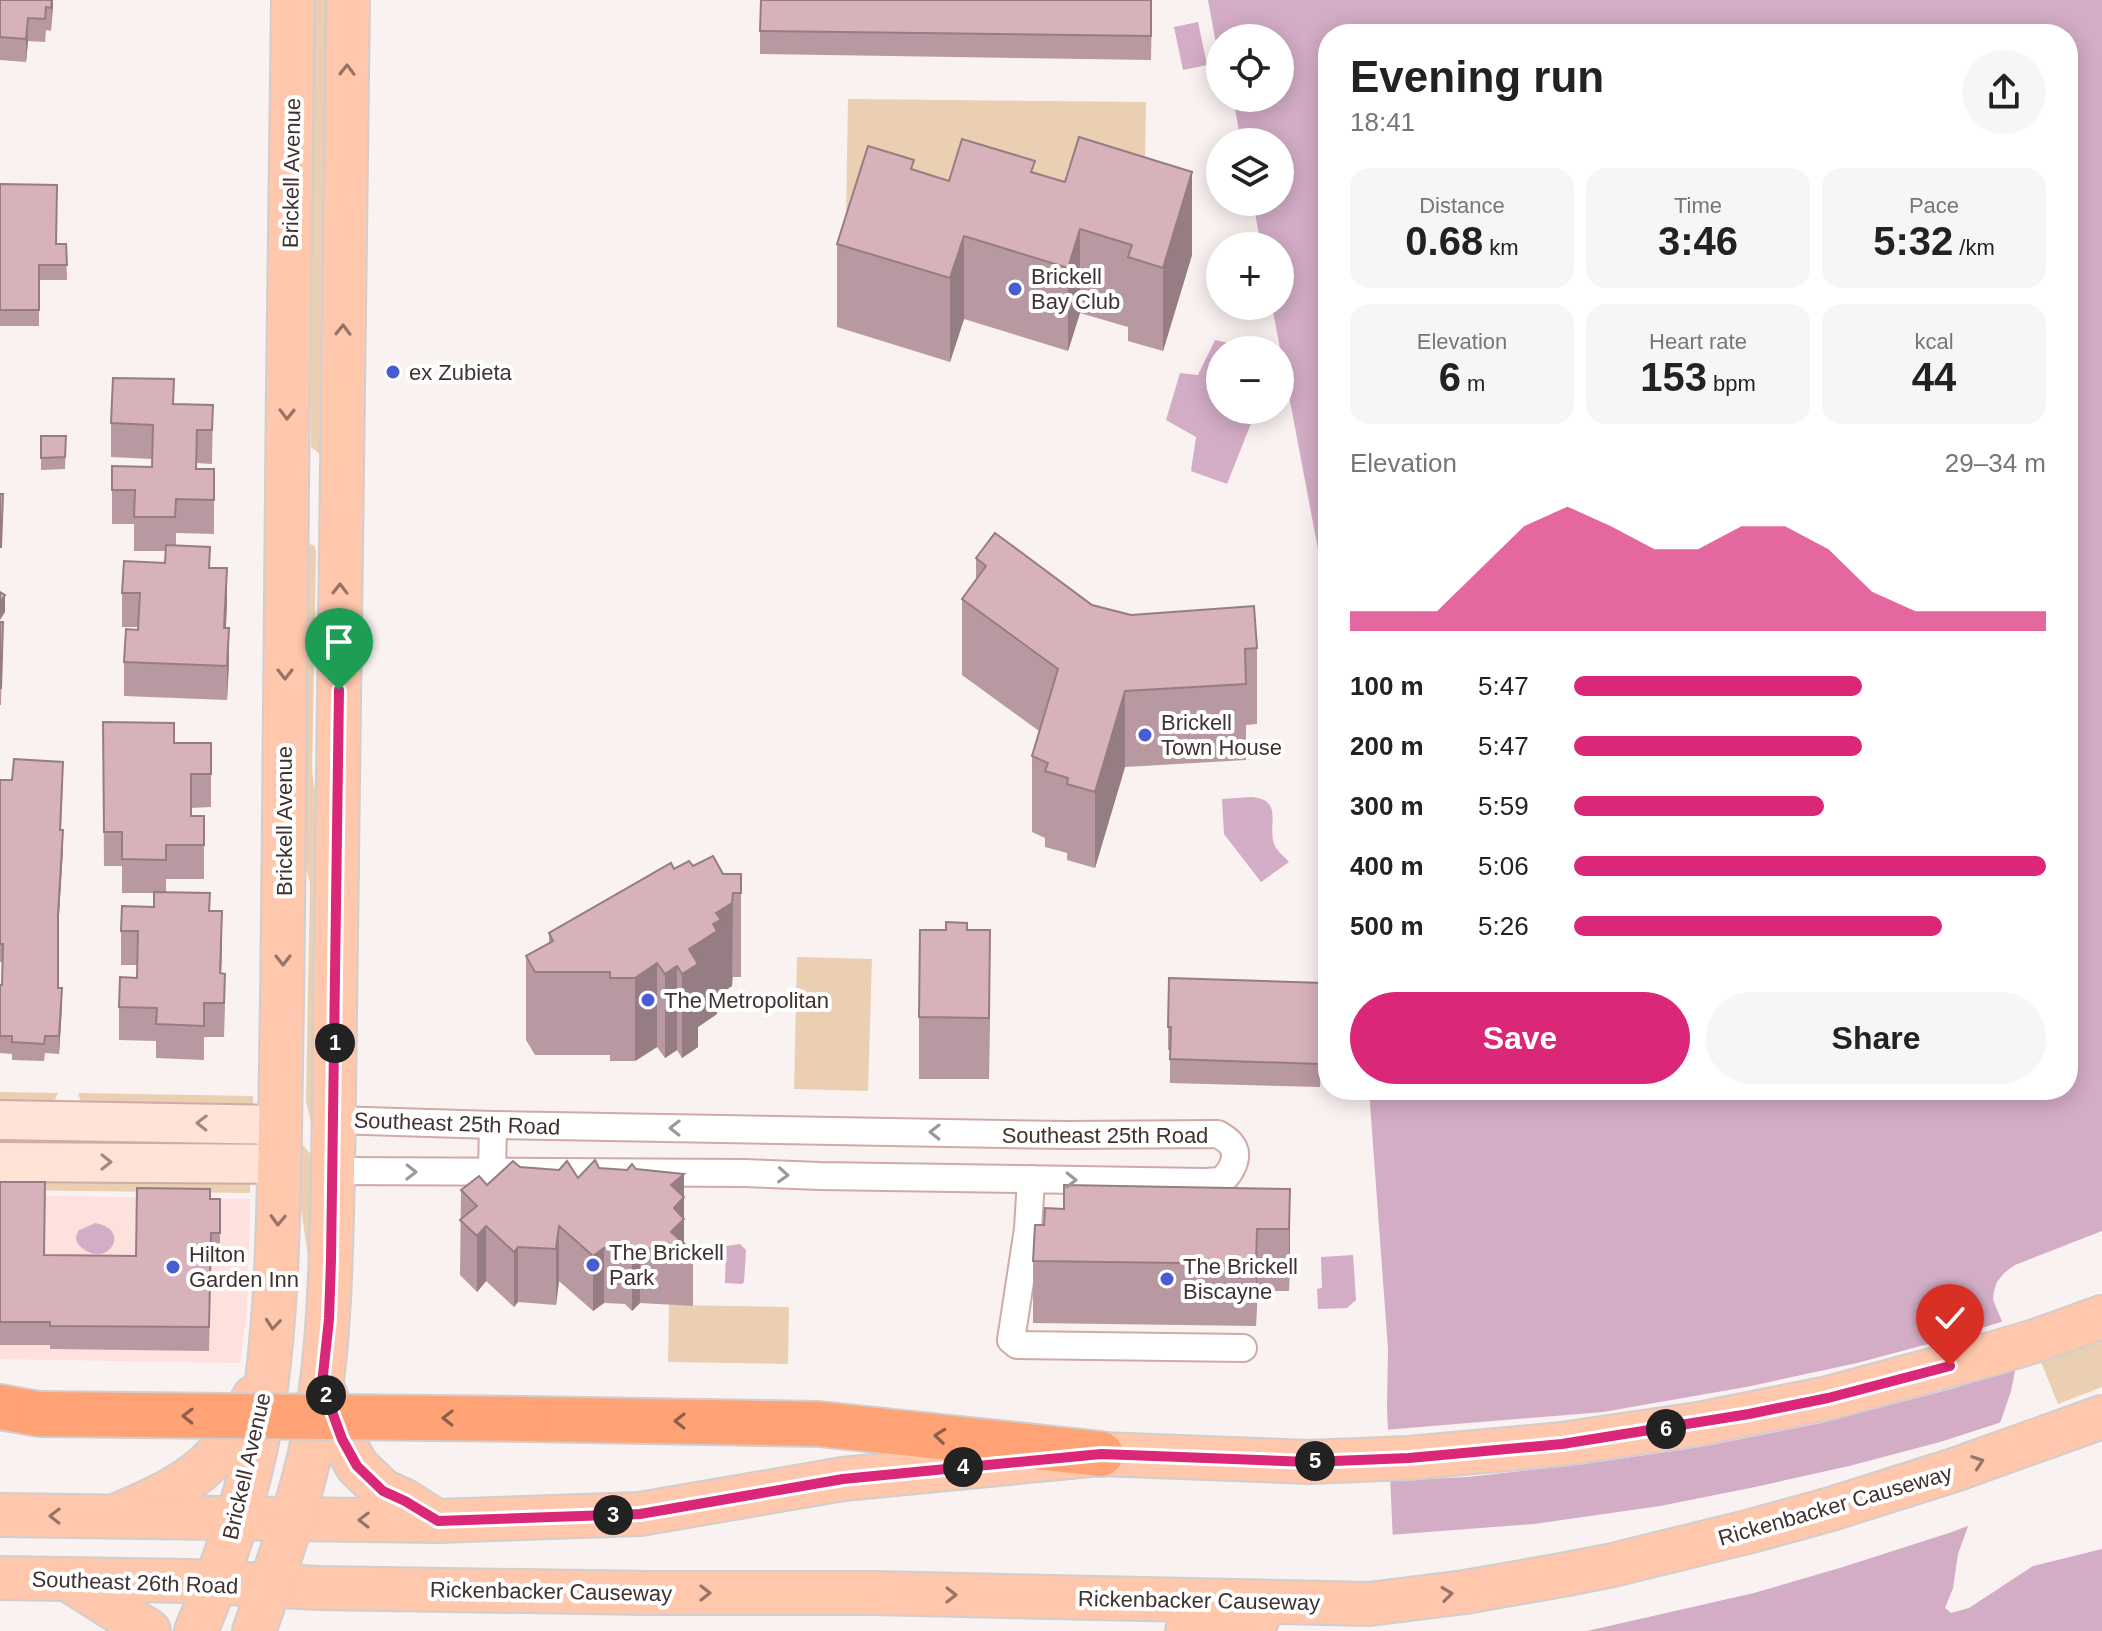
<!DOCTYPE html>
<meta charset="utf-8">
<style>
:root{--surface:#fff;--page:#f6f6f6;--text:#222;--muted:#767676;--accent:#db2777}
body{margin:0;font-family:Helvetica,sans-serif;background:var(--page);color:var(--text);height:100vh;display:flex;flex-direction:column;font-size:30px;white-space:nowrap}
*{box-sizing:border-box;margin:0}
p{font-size:26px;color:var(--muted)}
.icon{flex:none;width:44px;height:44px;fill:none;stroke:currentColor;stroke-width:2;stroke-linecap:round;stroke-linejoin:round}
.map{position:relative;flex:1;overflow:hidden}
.side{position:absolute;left:1318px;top:24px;width:760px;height:1076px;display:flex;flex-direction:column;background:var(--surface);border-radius:32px;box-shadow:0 4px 20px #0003}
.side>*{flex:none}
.fabs{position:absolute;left:1206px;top:24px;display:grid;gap:16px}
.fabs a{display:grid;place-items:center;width:88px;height:88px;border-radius:50%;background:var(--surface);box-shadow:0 4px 20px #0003;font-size:40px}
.pin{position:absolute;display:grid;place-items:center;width:68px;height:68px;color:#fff;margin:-82px -34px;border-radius:50% 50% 50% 0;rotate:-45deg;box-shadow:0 0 8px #0007}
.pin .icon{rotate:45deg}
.km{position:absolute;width:40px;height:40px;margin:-20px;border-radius:50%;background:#222;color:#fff;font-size:22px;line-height:40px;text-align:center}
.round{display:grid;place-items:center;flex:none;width:84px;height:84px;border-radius:42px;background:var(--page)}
.headline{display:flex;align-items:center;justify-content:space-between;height:136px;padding:0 32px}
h1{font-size:44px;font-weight:800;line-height:60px}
.metrics{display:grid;grid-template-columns:repeat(3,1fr);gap:12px;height:136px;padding:8px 32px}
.metrics div{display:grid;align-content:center;border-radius:20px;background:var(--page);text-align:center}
.metrics b{font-size:40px;font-weight:800}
.metrics small{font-size:22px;font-weight:400}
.metrics p{font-size:22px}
.chart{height:224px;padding:16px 32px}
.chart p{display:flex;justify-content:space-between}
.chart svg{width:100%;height:144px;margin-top:8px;fill:var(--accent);opacity:.7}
.button{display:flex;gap:16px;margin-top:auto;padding:16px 32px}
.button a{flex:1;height:92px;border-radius:48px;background:var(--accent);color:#fff;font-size:32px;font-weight:800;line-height:92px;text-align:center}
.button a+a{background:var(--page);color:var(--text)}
ul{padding:0 32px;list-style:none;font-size:26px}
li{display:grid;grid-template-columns:128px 96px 1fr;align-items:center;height:60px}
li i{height:20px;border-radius:10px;background:var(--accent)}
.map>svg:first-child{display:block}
.built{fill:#fee0dd}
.green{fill:#eacfb2}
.water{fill:#d3acc6}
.pier{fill:#faf1f1}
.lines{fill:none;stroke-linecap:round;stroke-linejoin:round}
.street-casing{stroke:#d0aaa7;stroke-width:30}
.secondary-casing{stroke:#d0aaa7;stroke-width:42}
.primary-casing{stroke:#d1cecd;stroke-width:46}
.highway-casing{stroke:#d1cecd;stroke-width:48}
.street{stroke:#fff;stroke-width:26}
.secondary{stroke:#ffe3d6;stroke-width:38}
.primary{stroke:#ffc7ac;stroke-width:42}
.highway{stroke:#ffa275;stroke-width:44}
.highway-bridge-casing{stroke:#d1cecd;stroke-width:48;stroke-linecap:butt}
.highway-bridge{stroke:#ffa275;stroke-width:44}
.wall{fill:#b999a1}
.shaded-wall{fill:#967d83}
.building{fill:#d7b2bb;stroke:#967d83;stroke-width:2}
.oneway{stroke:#967468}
.oneway2{stroke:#a08a83}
.oneway3{stroke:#a09898}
.oneway4{stroke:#8d5e4c}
.route-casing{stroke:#fff;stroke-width:16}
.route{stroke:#db2777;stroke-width:10}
.poi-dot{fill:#495dd2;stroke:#fff;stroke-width:3}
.labels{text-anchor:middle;stroke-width:8;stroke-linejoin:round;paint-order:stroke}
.street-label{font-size:22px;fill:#413130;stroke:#fff}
.poi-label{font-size:22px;fill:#413130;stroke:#fff;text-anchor:start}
</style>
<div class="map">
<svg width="2102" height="1631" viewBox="0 0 2102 1631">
<rect width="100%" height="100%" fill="#faf1f1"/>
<path class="built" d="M0 1195 250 1199 247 1310 240 1363 0 1359Z"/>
<g class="green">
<path d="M309 0H335L325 451 320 454 311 447V358L305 307Z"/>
<path d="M848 99 1146 102 1144 218 846 214Z"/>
<path d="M308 544 314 545 316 551 312 772 323 843 316 1129 312 1127 306 1101 310 883 297 837 304 546Z"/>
<path d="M797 957 872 959 868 1091 794 1089Z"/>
<path d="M0 1092 58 1093 52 1106H0Z"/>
<path d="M78 1093 253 1096V1112L83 1107Z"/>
<path d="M297 1133 302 1144 320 1165 312 1284 297 1181Z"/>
<path d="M250 1175V1193L0 1190V1176Z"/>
<path d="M669 1305 789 1307 788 1364 668 1362Z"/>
<path d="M2102 1341V1387L2058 1404 2041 1362Z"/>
</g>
<g class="water">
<path d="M1208 0H2102V1231L2015 1265 2004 1273 1997 1282 1994 1291 1993 1300 2007 1333 2015 1371 2011 1391 1998 1429 1967 1529 1958 1554 1953 1588 1945 1608 1951 1613 1969 1608 2033 1566 2102 1549V1631H1397L1387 1408 1388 1349 1369 1090H2068V34H1328V602L1272 306H1280V246H1261L1253 202H1280V142H1241L1233 98H1280V38H1220V65Z"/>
<path d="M1198 22 1207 65 1183 70 1174 27Z"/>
<path d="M1215 340 1259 350H1220V410H1253L1252 421 1227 484 1191 471 1196 437 1166 420 1180 373 1198 375Z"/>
<path d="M1252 797C1285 800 1266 827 1275 846 1278 852 1285 857 1289 862L1261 882 1224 834 1222 799Z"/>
<path d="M95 1223C132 1229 109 1269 82 1248 75 1242 75 1238 78 1231Z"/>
<path d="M740 1244 746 1250 744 1282 742 1284 725 1283 726 1246Z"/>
<path d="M1353 1255 1356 1300 1347 1308 1318 1309 1317 1289 1322 1288 1321 1257Z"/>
</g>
<g class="pier">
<path d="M2007 1320 2018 1369 1951 1389 1821 1423 1700 1447 1584 1464 1468 1477 1386 1481 1384 1430 1603 1412 1746 1387 1857 1363 1947 1339Z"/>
<path d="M2005 1421 1973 1524 1949 1533 1843 1567 1754 1593 1587 1631H1393L1389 1535 1534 1524 1660 1506 1755 1487 1849 1466 1940 1442Z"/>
</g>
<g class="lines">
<g class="street-casing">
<g id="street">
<path d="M333 1171 744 1173 820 1176 1205 1182C1206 1182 1217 1181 1218 1181 1230 1177 1239 1158 1233 1147 1230 1141 1224 1138 1218 1134L1066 1135 493 1125 334 1120"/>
<path d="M492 1173 493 1125"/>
<path d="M1031 1179 1028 1229 1011 1340 1017 1345 1243 1348"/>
</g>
</g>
<g class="secondary-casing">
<g id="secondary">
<path d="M0 1120 280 1125"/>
<path d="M0 1162 279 1164"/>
</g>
</g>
<g class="primary-casing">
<g id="primary">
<path d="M322 1386 342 1439 357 1466 383 1491 405 1501 433 1519"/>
<path d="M122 1513C190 1484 221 1465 254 1397"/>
<path d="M0 1515 438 1521 640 1514 843 1479 1101 1454 1309 1462 1409 1458 1562 1444 1698 1424 1828 1398 1991 1354 2035 1341 2102 1317"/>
<path d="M0 1578 190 1581 318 1588 649 1593H873L1369 1604 1465 1592 1567 1574 1613 1565 1751 1531 1831 1509 1954 1470 2102 1417"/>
<path d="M69 1580 149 1631"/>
<path d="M196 1631C224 1565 247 1497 260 1427 277 1329 278 1229 280 1131 282 1026 283 922 284 817 286 545 289 272 293 0"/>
<path d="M254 1631C276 1569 300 1504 313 1439 330 1350 331 1261 333 1171L348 0"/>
<path d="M1187 1631 1257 1620"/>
</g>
</g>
<g class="highway-casing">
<g id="highway">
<path d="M0 1407 39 1414"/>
<path d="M526 1419 819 1424 1101 1454"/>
</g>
</g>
<use href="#street" class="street"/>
<use href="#secondary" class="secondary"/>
<use href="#primary" class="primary"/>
<use href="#highway" class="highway"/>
<g class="highway-bridge-casing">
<path id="highway-bridge" d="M39 1414 526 1419"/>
</g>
<use href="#highway-bridge" class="highway-bridge"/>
</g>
<g class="wall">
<path d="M0 0H53L51 31 46 30 45 42 28 41 26 62 0 60Z"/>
<path d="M1152 0 1151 60 760 54V31Z"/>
<path d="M914 170 949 181 1035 173 1192 255 1163 351 1128 341V327L1080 313 1068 351 964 319 950 362 837 327V244Z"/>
<path d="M0 184 56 244H66L67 280H39V326H0Z"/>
<path d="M174 404 213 405 212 464 197 463V469H214V534L176 533V545L210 568 227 602 226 628 229 662 227 700 124 696V662L138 627H122V593L165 563 166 551H134V524H112V466L152 467V459L111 457V423Z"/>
<path d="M41 436H66L65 469 41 470Z"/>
<path d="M976 558 1092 605 1257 648V724L1246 725V760L1125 767 1095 868 1067 860V853L1045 847V838L1032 832V756L1039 731 962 675V599L976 579Z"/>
<path d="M0 622H3L1 705H0Z"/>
<path d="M103 722 174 743H211V807L191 808V816H204V879H166V892L210 911 222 945 221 973 225 1007 224 1037H204V1060L156 1058V1041L119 1040V1007L137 978V965H121V931L154 907V893H122V866H104Z"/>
<path d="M63 779 61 830 63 848 58 931V988L62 1006 59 1054 45 1053 44 1061 12 1060V1054L0 1053V985H2L3 962H0V780Z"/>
<path d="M674 869 723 874H741V977H733L732 986 721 993V1003L717 1005V1014L698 1027V1047L682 1058 677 1050 665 1058 657 1047 635 1061H610V1055H535L526 1040V956L549 943V933Z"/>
<path d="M967 930H990L989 1079H919V1017Z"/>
<path d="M1323 1006 1320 1087 1170 1083V1050H1168V1027Z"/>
<path d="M520 1167 578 1178 627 1170 636 1169 684 1174V1244L693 1251V1306L640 1303 632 1311 625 1304 604 1303 593 1311 559 1281 556 1305 518 1302 514 1307 486 1281 477 1292 460 1275 461 1190 487 1185Z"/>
<path d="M0 1182 44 1255 136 1256 210 1199H220V1256H211L209 1351 50 1349V1345H0Z"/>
<path d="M1290 1189 1289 1291H1257L1256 1326 1033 1323V1261L1044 1225 1064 1209Z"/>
</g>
<g class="shaded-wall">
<path d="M52 0H53V7L51 31Z"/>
<path d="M28 18V41L26 62V39Z"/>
<path d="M1192 172V255L1163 351V268Z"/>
<path d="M1080 229V313L1068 351V268Z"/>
<path d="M964 236V319L950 362V278Z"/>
<path d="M227 568V602L224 661V628Z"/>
<path d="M5 595V612L0 620V603Z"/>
<path d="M229 628V662L227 700V666Z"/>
<path d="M1125 691V767L1095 868V792Z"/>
<path d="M63 830V848L58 932V915Z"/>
<path d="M733 893 732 986 721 993V1003L717 1005V1014L698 1027V1047L682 1058V974L689 949 713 924 716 913Z"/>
<path d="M222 911V945L220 1007V973Z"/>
<path d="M990 930V991L989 1079V1018Z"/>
<path d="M657 963V1047L635 1061V978Z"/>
<path d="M677 966V1050L665 1058V974Z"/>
<path d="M62 988V1006L59 1054V1036Z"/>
<path d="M684 1174V1250H671V1185Z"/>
<path d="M1290 1189V1250L1289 1291V1229Z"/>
<path d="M486 1226V1281L477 1292V1236Z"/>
<path d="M559 1226V1281L556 1305V1249Z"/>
<path d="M1257 1229V1291L1256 1326V1264Z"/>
<path d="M518 1247V1302L514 1307V1252Z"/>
<path d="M604 1248V1303L593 1311V1256Z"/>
<path d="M640 1248V1303L632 1311V1256Z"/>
</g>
<g class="building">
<path d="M0 0H52L51 8 46 7 45 19 28 18 26 39 0 37Z"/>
<path d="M761 0H1151V36L760 31Z"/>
<path d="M1079 137 1192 172 1163 268 1128 257 1132 245 1080 229 1068 268 964 236 950 278 837 244 868 146 914 160 911 169 949 181 962 139 1035 161 1031 172 1065 182Z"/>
<path d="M0 184 57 185 56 244H66L67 265H39V310H0Z"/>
<path d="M113 378 174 379 173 404 213 405 212 430H197L196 469H214V500L176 499 175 517H134L135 490H112V466L152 467 153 425 111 423Z"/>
<path d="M41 436H66L65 457 41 458Z"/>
<path d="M0 494H3L1 547H0Z"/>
<path d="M995 533 1092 605 1131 615 1254 606 1257 648 1245 649 1246 684 1125 691 1095 792 1067 784 1068 778 1045 771 1048 763 1032 756 1058 669 962 599 986 566 976 558Z"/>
<path d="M166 545 210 547 209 568H227L224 628H229L227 666 124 662 126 629 138 630 140 593H122L124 561 165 563Z"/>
<path d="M0 592 5 595 0 603Z"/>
<path d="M0 622H3L1 688H0Z"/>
<path d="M103 722 174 723V743H211V774H191V816H204V845H166V860L122 859V832H104Z"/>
<path d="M14 759 63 762 60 830H63L58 915V988H62L59 1036H45L44 1044 12 1042V1036H0V985H2L3 944H0V780H12Z"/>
<path d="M713 856 723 874H741V893H733L732 903 716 913 721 920 713 924 717 931 689 949 698 964 682 974 677 966 665 974 657 963 635 978H610V972H535L526 956 553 941 549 933 671 863 674 869 689 861 693 866Z"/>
<path d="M154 892 210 893 209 911H222L220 973 225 974 224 1003H204V1026L156 1024 157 1008 119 1007 120 977 137 978 138 931H121L122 906 154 907Z"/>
<path d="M946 922 967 923V930H990L989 1018 919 1017 920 930H946Z"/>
<path d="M1169 978 1323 983 1320 1064 1170 1059 1171 1027H1168Z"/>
<path d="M595 1160 599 1168 627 1170 632 1164 636 1169 684 1174 671 1185 684 1197 674 1208 684 1219 671 1232 693 1251 640 1248 632 1256 625 1249 604 1248 593 1256 559 1226 556 1249 518 1247 514 1252 486 1226 477 1236 460 1220 477 1206 461 1190 479 1176 487 1185 513 1161 520 1167 559 1170 567 1161 578 1178Z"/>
<path d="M0 1182H45L44 1255 136 1256 137 1188 210 1189V1199H220V1233H211L209 1327 50 1326V1322H0Z"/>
<path d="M1064 1185 1290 1189 1289 1229H1257L1256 1264 1033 1261 1035 1225H1044L1045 1208 1064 1209Z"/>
</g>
<defs><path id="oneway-chevron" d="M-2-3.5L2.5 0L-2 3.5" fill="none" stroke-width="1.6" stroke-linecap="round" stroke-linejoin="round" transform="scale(2)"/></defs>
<g class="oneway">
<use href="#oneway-chevron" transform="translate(347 70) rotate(-89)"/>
<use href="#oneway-chevron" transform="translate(343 330) rotate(-89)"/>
<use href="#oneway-chevron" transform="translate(287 414) rotate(91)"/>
<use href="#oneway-chevron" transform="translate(340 589) rotate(-89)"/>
<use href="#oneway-chevron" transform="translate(285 674) rotate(90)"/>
<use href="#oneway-chevron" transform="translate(283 960) rotate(90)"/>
<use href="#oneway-chevron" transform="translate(278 1220) rotate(92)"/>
<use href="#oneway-chevron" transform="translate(273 1324) rotate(95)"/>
<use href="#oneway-chevron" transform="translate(1978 1462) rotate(-19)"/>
<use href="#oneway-chevron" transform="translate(55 1516) rotate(-179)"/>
<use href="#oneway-chevron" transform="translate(364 1520) rotate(-179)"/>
<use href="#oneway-chevron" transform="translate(705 1593)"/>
<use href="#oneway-chevron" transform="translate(1447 1594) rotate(-7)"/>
<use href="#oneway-chevron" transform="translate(951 1595) rotate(1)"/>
</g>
<g class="oneway2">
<use href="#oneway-chevron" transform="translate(202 1123) rotate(-179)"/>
<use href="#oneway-chevron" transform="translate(106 1162)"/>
</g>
<g class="oneway3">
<use href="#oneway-chevron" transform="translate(675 1128) rotate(-179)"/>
<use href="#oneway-chevron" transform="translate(935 1132) rotate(-179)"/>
<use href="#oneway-chevron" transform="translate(411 1172) rotate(1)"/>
<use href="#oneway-chevron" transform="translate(783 1175) rotate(3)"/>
<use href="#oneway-chevron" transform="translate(1071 1180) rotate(1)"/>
</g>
<g class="oneway4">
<use href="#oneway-chevron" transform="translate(188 1416) rotate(-179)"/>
<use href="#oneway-chevron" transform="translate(448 1418) rotate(-179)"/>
<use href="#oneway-chevron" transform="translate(680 1421) rotate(-179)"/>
<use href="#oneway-chevron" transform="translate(940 1436) rotate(-174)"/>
</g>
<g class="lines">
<g class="route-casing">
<path id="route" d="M339 690 331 1260 329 1319 322 1384 342 1439 357 1466 383 1491 405 1501 438 1521 640 1514 843 1479 1101 1454 1309 1462 1409 1458 1562 1444 1749 1414 1828 1398 1950 1366"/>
</g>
<use href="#route" class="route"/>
</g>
<g class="poi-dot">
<circle cx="1015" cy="289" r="8"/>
<circle cx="393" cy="372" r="8"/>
<circle cx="1145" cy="735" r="8"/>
<circle cx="648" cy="1000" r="8"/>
<circle cx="593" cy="1265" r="8"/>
<circle cx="173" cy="1267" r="8"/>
<circle cx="1167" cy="1279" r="8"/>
</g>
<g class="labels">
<g class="street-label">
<text transform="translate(291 173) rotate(-89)" y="8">Brickell Avenue</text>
<text transform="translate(284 821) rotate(-90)" y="8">Brickell Avenue</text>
<text transform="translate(457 1123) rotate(2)" y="8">Southeast 25th Road</text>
<text x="1105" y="1143">Southeast 25th Road</text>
<text transform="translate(246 1466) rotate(-77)" y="8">Brickell Avenue</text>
<text transform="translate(1835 1505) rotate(-16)" y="8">Rickenbacker Causeway</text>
<text transform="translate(135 1582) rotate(2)" y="8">Southeast 26th Road</text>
<text transform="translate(551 1591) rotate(1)" y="8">Rickenbacker Causeway</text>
<text transform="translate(1199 1600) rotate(1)" y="8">Rickenbacker Causeway</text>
</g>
<g class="poi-label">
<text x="1031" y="284">Brickell<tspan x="1031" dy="25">Bay Club</tspan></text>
<text x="409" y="380">ex Zubieta</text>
<text x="1161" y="730">Brickell<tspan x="1161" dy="25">Town House</tspan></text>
<text x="664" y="1008">The Metropolitan</text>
<text x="609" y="1260">The Brickell<tspan x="609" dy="25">Park</tspan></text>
<text x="189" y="1262">Hilton<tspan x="189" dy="25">Garden Inn</tspan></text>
<text x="1183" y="1274">The Brickell<tspan x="1183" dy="25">Biscayne</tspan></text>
</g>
</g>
</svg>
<div class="fabs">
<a><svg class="icon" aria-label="locate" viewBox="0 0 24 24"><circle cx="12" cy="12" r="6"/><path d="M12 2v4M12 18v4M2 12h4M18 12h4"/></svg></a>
<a><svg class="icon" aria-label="layers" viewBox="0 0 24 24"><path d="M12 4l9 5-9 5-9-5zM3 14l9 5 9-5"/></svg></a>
<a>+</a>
<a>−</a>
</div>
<div class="pin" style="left:339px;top:690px;background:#1e9e55"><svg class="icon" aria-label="arrive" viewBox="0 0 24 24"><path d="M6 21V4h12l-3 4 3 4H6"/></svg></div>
<div class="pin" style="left:1950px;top:1366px;background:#d93025"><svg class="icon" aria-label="check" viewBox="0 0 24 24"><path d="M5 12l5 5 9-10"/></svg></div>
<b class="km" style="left:335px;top:1043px">1</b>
<b class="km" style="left:326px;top:1395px">2</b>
<b class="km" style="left:613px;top:1515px">3</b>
<b class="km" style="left:963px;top:1467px">4</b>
<b class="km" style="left:1315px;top:1461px">5</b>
<b class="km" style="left:1666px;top:1429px">6</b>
<section class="side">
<div class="headline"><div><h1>Evening run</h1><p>18:41</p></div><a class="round"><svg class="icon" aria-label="share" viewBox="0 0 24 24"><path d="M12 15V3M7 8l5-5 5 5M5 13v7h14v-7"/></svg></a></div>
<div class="metrics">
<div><p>Distance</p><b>0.68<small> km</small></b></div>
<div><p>Time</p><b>3:46</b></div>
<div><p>Pace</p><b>5:32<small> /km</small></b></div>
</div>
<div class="metrics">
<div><p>Elevation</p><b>6<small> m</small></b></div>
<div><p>Heart rate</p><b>153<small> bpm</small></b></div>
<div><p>kcal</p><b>44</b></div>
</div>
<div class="chart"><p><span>Elevation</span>29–34 m</p>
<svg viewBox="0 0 160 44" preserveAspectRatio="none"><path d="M0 44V38L10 38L20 38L30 25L40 12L50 6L60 12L70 19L80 19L90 12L100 12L110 19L120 32L130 38L140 38L150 38L160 38V44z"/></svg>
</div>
<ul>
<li><b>100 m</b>5:47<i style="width:61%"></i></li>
<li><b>200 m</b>5:47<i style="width:61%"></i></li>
<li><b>300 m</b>5:59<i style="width:53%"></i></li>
<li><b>400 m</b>5:06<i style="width:100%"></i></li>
<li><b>500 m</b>5:26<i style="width:78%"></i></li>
</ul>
<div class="button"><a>Save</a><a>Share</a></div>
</section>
</div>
